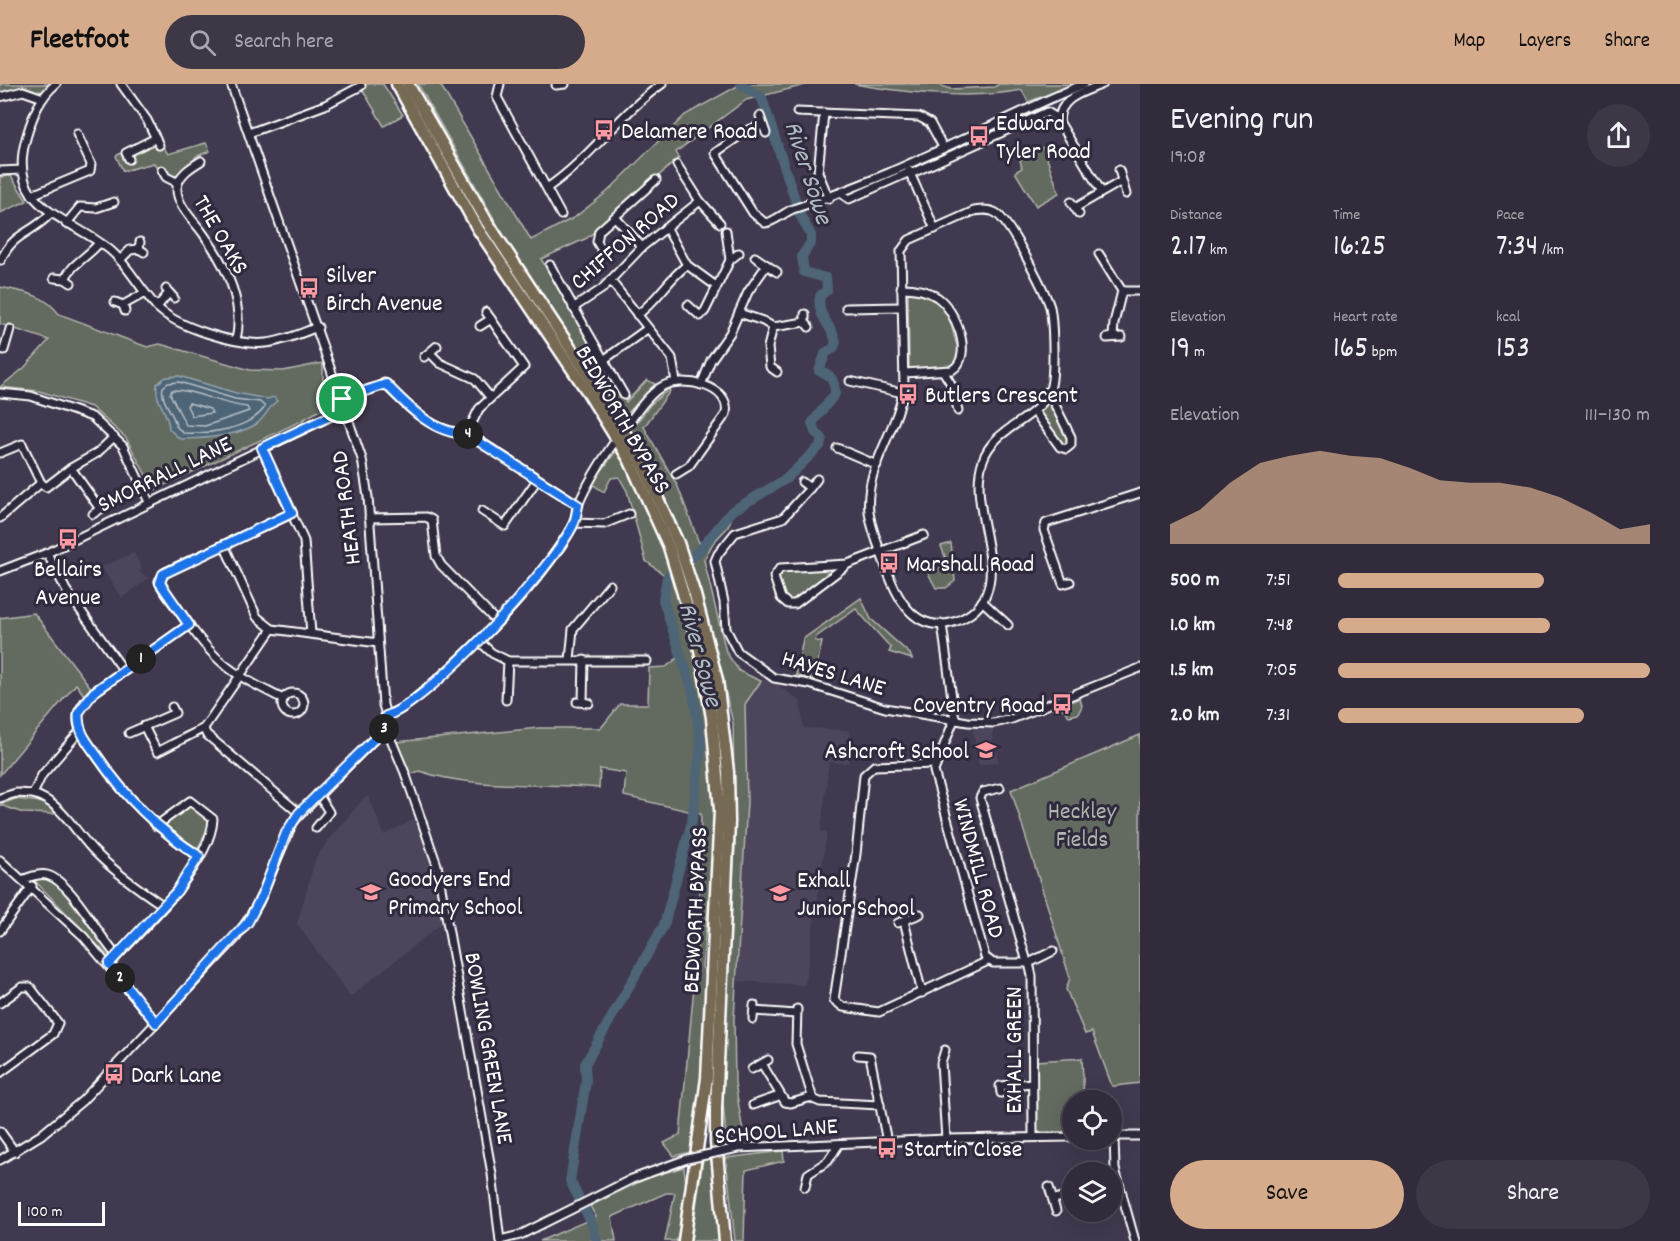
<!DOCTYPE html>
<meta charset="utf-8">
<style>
:root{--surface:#312b3b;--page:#3d3746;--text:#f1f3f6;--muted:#a8a7af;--line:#4c4755;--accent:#d6ab8b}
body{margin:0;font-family:Dekko,sans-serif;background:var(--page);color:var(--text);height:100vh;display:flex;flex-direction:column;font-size:22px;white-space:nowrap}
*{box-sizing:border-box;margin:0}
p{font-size:20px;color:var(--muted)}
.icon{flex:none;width:33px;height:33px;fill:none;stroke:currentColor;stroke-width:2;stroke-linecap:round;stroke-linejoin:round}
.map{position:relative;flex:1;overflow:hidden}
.panel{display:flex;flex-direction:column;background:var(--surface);width:540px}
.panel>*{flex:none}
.fabs{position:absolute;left:1062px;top:1006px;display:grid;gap:12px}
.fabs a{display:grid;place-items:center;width:60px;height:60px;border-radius:50%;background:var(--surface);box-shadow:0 6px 24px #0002,0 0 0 2px var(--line);font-size:30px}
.scale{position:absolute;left:18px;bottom:15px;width:87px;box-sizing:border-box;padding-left:6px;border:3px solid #fff;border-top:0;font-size:16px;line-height:21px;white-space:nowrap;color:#fff;-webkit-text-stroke:4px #2f2a3d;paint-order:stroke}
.pin{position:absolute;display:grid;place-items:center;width:51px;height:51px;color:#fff;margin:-26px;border:3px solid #fff;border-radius:50%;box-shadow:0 2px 6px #0007}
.km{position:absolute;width:30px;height:30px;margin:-15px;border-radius:50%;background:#222;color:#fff;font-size:16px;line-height:30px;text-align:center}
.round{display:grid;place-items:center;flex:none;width:63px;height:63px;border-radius:32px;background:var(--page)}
.head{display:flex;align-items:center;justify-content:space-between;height:102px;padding:0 30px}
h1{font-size:33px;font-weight:600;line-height:45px}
.metrics{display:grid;grid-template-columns:repeat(3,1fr);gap:9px;height:102px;padding:6px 30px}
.metrics div{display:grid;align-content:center}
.metrics b{font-size:30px;font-weight:600}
.metrics small{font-size:16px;font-weight:400}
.metrics p{font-size:16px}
.chart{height:168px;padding:12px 30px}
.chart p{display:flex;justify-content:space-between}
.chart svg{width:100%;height:108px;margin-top:6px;fill:var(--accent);opacity:.7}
.primary-button{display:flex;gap:12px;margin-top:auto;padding:12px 30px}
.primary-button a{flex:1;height:69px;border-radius:36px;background:var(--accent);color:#111;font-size:24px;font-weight:600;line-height:69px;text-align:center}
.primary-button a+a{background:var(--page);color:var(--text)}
ul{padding:0 30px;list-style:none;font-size:20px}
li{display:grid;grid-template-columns:96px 72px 1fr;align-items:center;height:45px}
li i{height:15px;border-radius:8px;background:var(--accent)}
header{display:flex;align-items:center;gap:36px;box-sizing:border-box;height:84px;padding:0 30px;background:var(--accent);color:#111}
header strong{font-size:28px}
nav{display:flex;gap:33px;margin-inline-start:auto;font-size:21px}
.search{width:420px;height:54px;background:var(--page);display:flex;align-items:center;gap:15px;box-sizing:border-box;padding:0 21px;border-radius:33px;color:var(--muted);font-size:22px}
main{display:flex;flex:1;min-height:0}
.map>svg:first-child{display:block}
.built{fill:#4e445b}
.green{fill:#646b5e;stroke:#b2b5ae;stroke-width:1.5}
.water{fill:#4d6577;stroke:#94a3ad;stroke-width:1.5}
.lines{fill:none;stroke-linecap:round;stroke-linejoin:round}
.shore{stroke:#b8c1c9;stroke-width:1.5}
.river{stroke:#4d6577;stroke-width:10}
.minor-casing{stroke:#fff;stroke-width:11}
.highway-casing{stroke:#fff;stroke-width:15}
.minor{stroke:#2f2a3d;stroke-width:7}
.highway{stroke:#776a54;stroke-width:10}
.minor-bridge-casing{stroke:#fff;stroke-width:11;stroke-linecap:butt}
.minor-bridge{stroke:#2f2a3d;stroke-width:7}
.route-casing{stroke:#fff;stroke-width:12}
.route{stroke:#1a73e8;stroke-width:8}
.labels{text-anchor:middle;stroke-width:6;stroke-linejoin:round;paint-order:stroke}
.poi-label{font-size:24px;fill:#fff;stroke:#2f2a3d;text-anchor:start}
.street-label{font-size:24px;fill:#fff;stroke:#2f2a3d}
.park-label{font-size:24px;fill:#b2b5ae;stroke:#2f2a3d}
.water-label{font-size:26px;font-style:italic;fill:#afbac2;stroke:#2f2a3d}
</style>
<header>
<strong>Fleetfoot</strong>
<div class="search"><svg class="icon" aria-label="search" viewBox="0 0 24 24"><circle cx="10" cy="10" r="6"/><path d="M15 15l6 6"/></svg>Search here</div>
<nav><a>Map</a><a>Layers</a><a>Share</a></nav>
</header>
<main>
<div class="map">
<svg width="1140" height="1157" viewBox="0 0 1140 1157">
<rect width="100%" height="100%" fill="#41394f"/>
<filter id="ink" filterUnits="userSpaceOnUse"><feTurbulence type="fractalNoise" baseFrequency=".0167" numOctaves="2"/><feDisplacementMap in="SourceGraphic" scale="12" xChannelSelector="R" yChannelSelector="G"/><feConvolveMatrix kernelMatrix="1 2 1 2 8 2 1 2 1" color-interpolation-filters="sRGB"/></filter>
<g filter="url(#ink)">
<g class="built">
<path d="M134 469 142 485 140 488 149 494 122 514 101 483Z"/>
<path d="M762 596 774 598 800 617 804 644 849 646V679L829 678 821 747 827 748 805 901 737 897 747 718 745 620Z"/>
<path d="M972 641 994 643 992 653 999 678 979 681Z"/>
<path d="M365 713H369L384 751 416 734 431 771 441 840 350 913 297 840 315 776 328 756Z"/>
</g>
<g class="green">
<path d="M0 0H51L42 8 21 4 0 11Z"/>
<path d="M359 0H383L403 31 384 42Z"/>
<path d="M418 0H440L531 156 575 133 607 108 685 31 741 0H809L746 16 676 68 679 74 587 154 541 175 626 318 647 296 655 300 624 333 513 168Z"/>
<path d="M854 0H937L950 5 994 3 999 0H1074L1028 18 1022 6C968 16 908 9 854 0Z"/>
<path d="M206 59 210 67 195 73 194 79 173 93 169 92 164 85 158 87 154 79 123 87 116 72 121 69 128 77 133 69 153 60 157 63 162 61 168 70Z"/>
<path d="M1043 63 1059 109 1036 122 1015 88 1022 84 1020 76Z"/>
<path d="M11 92 27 117 0 129V93Z"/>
<path d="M0 203C23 208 45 210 59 230L147 263 160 260 250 286 283 287 323 279V296L334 318 301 337 154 406 126 354 91 323 39 307 0 303 24 284 49 256 0 240Z"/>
<path d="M908 207C954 211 947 238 960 270L953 283 912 286 909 284Z"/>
<path d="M669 305 670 307 644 343 678 403 699 459 715 449 726 429 733 430 728 443 713 459 704 476 726 568 739 587 761 597 745 620 747 718 734 935 735 998 743 1048 740 1056 728 1057 726 1052 722 1008 735 760 733 639 700 504 678 444 631 346 650 321Z"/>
<path d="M1048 319 1069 357 1067 360 1061 361 1040 329Z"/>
<path d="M616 367 639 405 669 478 703 601 710 646 717 739 702 883C718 900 697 1038 694 1067L674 1072 664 1059 680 1051 697 871 701 730 624 712 626 689 600 685 599 704C538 698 477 706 419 687L409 691 396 658 539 644H601L620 620H648L649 584 666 583 681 571 663 516 667 493 646 477 627 407 619 393 611 394 604 408 592 400Z"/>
<path d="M951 459 955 497 946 504H936L928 489 948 481 941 462Z"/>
<path d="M826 484 827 492 794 517 784 514 777 497 778 489 783 486Z"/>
<path d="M861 514 871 535 910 570 912 575 889 568 891 564 856 525 816 553 815 557 822 558 814 596 796 591 803 555Z"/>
<path d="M34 529 91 604 84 611 76 600 0 691V534Z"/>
<path d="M1080 614 1082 622 1078 630 1069 632 1060 622Z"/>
<path d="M1140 651V999L1115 1002H1112L1092 948 1085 950 1066 905 1070 894 1011 706Z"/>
<path d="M15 715 42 718 58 730 23 729 0 721Z"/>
<path d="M191 720 209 733 211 738 197 766 163 743Z"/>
<path d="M39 792C69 797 94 849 114 873L111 875 35 797Z"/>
<path d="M1082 974 1084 1017H1072V1048H1036V977Z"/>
<path d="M783 1067 784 1077 746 1086 744 1157H735L726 1074Z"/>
<path d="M713 1074 720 1157H691L703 1076Z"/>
<path d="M684 1083 686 1101 677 1157H665L675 1109H666L612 1133 616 1157H540L596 1133 590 1122 647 1094Z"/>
</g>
<path class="water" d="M179 292 236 309 267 315 274 313 277 317C268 323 265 335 255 341 233 353 204 355 180 355L169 345C169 328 154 318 157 300L166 293Z"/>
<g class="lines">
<g class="shore">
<path d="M179 298 235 315 260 318 265 323C249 346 208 350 183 349L176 342C174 328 160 318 163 303L168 299Z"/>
<path d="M172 306C193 305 223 321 247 323L249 327 205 342 186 341 170 310Z"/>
<path d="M189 319 210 325 212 329 192 332 187 322Z"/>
</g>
<path class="river" d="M597 1157 592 1140 570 1097 586 997 585 980 664 841 692 737 701 660 693 608 663 516 667 493 699 467 732 427 786 395 820 362 822 354 815 348 812 339 835 310C835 298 831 289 819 287L826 268 833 265 836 258C832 240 816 233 820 212L827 206 826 194 804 188 802 172 811 158V151L800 131 762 14 741 0"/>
<g class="minor-casing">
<g id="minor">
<path d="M56 0C40 13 33 31 27 51 4 124 67 131 110 166 129 182 139 204 156 222 175 243 238 262 266 259 284 257 301 249 318 243"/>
<path d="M121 0 147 36 159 61"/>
<path d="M231 0 362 375 368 413 383 621 386 631 383 646"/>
<path d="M500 0 497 13 561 131"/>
<path d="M556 1 565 0"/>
<path d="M0 13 23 7 43 14"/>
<path d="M797 28 919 33 930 39 943 63"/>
<path d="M824 29 818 88 829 115"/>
<path d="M760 32 766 49"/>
<path d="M1059 38C1059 13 1084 8 1103 0"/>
<path d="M763 41 748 46 715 69 753 129 765 139C775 138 783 129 793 125 894 93 987 41 1084 0"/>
<path d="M249 49 325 21 361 2"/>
<path d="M129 75 126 69 156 54"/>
<path d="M201 77C191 83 178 91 177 104 176 120 193 136 202 148 224 178 245 218 236 256"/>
<path d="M677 81 700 117 720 139"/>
<path d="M162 86 166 93 178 99"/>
<path d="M1119 86 1126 110"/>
<path d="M0 87 22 86"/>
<path d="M909 87 935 145"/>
<path d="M910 90 1047 28 1057 34 1101 107"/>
<path d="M547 104C590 75 619 30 662 0"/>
<path d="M842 110 849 115 910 88"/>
<path d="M32 111 90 87 91 80 77 50"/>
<path d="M1071 118 1079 130"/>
<path d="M1075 124 1122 97"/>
<path d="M974 127C982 126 990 125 996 129 1010 138 1045 207 1050 223 1053 238 1055 291 1050 305 1038 338 995 341 983 376 968 419 1002 472 986 510 981 523 969 532 957 537 910 554 893 504 882 472 877 458 871 443 869 428 864 384 898 346 904 303L901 167 909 156Z"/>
<path d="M615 133 642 163"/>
<path d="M66 140 80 123 96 124 114 118"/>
<path d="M666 143 687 181 716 202"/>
<path d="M140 158 139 165 144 168"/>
<path d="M603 168 597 158 599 147 656 96"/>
<path d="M1099 170 1122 207 1114 239 1113 252"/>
<path d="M755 173 777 188"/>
<path d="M1 176C13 148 32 150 50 130"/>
<path d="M120 176 130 166 139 165"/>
<path d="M730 176 739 169"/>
<path d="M550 181 583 240"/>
<path d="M54 194 65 195 71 199"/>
<path d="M65 195C72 179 88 173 99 159"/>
<path d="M610 196 672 274 676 298"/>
<path d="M901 204C913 204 927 206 937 213 955 225 975 272 952 286L904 289"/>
<path d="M166 205 174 214"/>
<path d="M1122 207H1140"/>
<path d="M115 218 123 221 125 227"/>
<path d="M123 221 145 209"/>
<path d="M688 221 700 232 705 227 730 176 726 147"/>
<path d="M157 223 168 210"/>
<path d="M573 224 602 205 642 163 700 117"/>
<path d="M846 224 901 223"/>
<path d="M739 229 763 237 773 243 805 238"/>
<path d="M805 230V238L809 243"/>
<path d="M637 231C657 217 668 195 687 181"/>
<path d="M480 242 491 235"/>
<path d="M773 243 768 263 770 283 777 288"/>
<path d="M586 245 624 311"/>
<path d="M1107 254 1122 253"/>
<path d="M4 266 10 245"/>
<path d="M430 269 440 279 475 295 490 313"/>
<path d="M424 273 437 262"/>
<path d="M605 275 647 245"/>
<path d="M943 287 953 303 958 327"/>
<path d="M850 297 903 309"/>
<path d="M384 299C406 321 433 350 467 349L578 421"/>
<path d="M701 301 711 276 730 249 748 208 767 181"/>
<path d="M0 309 31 312 92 333 123 362 149 418"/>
<path d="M342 315 386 300"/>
<path d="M1034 327 1060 363 1066 365 1071 361V353L1048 307"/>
<path d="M627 341C637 328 647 312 661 303 681 291 732 301 726 330L689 382 676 390"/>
<path d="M467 349 479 325 524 283 486 228"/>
<path d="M262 364 304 457 311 550"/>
<path d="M837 364 877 381"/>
<path d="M0 369 22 360 41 399 46 403 71 384 97 369 114 353"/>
<path d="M71 384 100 425"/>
<path d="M802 398 810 404 817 395"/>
<path d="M810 404 783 434 735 449 718 470 715 477 724 518 726 545 738 568 774 594 809 600 885 624 968 638 994 639 1012 635 1140 584"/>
<path d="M482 427 505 442 537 396"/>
<path d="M93 430 108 420"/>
<path d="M0 434 41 399"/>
<path d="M369 434 426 433 432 436 436 472 441 481 497 538"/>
<path d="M574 439 604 440 629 430"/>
<path d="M224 461 257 533 272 545"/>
<path d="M47 469 66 506 124 587"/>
<path d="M848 480 795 520H788L781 514 774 493 780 484 848 480 924 451"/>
<path d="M0 487 47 469 345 325"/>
<path d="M1070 498 1063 500 1044 446 1046 439 1140 409"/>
<path d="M982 517 1008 541"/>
<path d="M942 540 955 636"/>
<path d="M189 541 94 608C86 616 78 623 78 635 78 648 88 658 94 668 124 711 155 744 199 772"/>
<path d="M272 545 378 559"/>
<path d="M480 558 492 569 508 577H647"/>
<path d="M570 576 573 545 610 501"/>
<circle cx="293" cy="620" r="11"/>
<path d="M283 615C229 588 215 579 180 528 173 518 163 508 159 497L166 488 292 429"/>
<path d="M506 616 508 577"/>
<path d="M583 617 584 576"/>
<path d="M577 618 589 619"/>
<path d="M386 631C405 626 420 610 434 598 485 554 540 500 573 441 576 434 576 426 579 419 588 398 600 379 613 360"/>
<path d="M954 636 934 687 985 873 993 879H1029L1053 867"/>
<path d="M144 642 157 668 204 644"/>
<path d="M204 644 206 650 299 729"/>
<path d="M204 644 272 545"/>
<path d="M383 646 390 653 405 689 437 781 492 1090 500 1157"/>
<path d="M129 649 175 629 172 623"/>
<path d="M935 680 874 682 864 691 856 770 834 916 843 923 879 928 988 877"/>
<path d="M1000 704 983 708 980 714 1027 878"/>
<path d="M33 710C63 719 75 749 97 770 117 790 140 806 164 822"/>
<path d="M0 714 16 709 33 710 42 691 80 647"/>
<path d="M316 744 329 728 318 710"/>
<path d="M0 776 83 852 156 939"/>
<path d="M24 795C31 793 39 789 47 791 71 797 99 853 117 872"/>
<path d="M904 837 922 909"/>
<path d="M898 839 920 830"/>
<path d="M0 847 32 802"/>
<path d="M1029 879 1032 892 1033 1053"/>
<path d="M109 880C140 848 211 781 213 735L190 717 156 742"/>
<path d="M0 919 22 903H30L58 939 53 950 0 989"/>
<path d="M797 925 796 960 813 1015 820 1018 880 1021"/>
<path d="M754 927 796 930"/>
<path d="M753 935 754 921"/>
<path d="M945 966 941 979 946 1055"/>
<path d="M858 971 870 972 887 1058"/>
<path d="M762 980 785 1018 791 1019 812 1013"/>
<path d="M752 985 768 976"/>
<path d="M1001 1009 1000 1002 1032 999"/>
<path d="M753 1021 779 1012"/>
<path d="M0 1047 15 1068"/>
<path d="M1112 1052H1140"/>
<path d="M1114 1052 1115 1085 1135 1157"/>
<path d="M738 1064 946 1055 1072 1053"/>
<path d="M0 1076 41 1051 82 1017 236 854 258 820 293 738 383 646"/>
<path d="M805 1103 808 1090 828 1077 839 1060"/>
<path d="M1049 1103 1056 1127"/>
<path d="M1112 1111 1122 1109"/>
<path d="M1055 1115 1072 1110"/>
<path d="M500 1156 520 1151 632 1095 687 1075"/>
</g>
</g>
<g class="highway-casing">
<g id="highway">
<path d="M397 0 478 145 587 307 629 375 669 463 700 566 712 634 720 726 707 994 684 1157"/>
<path d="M408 0 487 138 594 300 638 371 678 459 695 511 717 596 728 688 729 738 716 1024V1058L725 1157"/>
</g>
</g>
<use href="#minor" class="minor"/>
<use href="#highway" class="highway"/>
<g class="minor-bridge-casing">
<path id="minor-bridge" d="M687 1075 738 1064"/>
</g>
<use href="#minor-bridge" class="minor-bridge"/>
</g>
</g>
<g class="lines" filter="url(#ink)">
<g class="route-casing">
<path id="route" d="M386 300C407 322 434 350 467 350L578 421C577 427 576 434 574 439 555 482 430 618 386 632L383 646 299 729 286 749 263 809 248 838 156 939 109 880 177 807 199 772C157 745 126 714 98 673 88 659 76 646 79 628L94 608 189 541 160 499 163 490 292 429 262 364 345 325 342 315Z"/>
</g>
<use href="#route" class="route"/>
</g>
<defs>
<g id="bus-bare" transform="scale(1.62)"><path d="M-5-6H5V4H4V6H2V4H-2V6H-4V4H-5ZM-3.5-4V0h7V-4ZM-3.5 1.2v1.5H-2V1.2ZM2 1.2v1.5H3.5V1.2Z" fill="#ff9aa2" stroke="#2f2a3d" stroke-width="2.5" paint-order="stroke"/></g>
<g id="school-bare" transform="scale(1.62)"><path d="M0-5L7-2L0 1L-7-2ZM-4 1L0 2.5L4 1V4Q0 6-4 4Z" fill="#ff9aa2" stroke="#2f2a3d" stroke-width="2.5" paint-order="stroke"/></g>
</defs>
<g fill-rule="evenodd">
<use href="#bus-bare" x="604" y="46"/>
<use href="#bus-bare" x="979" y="52"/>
<use href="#bus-bare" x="309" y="204"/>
<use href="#bus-bare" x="908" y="310"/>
<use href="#bus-bare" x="68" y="455"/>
<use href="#bus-bare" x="889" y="479"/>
<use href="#bus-bare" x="1062" y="620"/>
<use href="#school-bare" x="986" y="666"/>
<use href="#school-bare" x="371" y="808"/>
<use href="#school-bare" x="780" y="809"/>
<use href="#bus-bare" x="114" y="990"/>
<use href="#bus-bare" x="887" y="1064"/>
</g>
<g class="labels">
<g class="poi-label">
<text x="996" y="46">Edward<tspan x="996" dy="28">Tyler Road</tspan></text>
<text x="621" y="54">Delamere Road</text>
<text x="326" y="198">Silver<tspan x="326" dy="28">Birch Avenue</tspan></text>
<text x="925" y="318">Butlers Crescent</text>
<text x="906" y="487">Marshall Road</text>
<text x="68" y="492" text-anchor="middle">Bellairs<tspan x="68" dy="28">Avenue</tspan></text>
<text x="1045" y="628" text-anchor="end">Coventry Road</text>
<text x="969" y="674" text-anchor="end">Ashcroft School</text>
<text x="388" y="802">Goodyers End<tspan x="388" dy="28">Primary School</tspan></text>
<text x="797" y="803">Exhall<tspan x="797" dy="28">Junior School</tspan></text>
<text x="131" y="998">Dark Lane</text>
<text x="904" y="1072">Startin Close</text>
</g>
<g class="street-label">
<text transform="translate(222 150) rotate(60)" y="8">THE OAKS</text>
<text transform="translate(624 156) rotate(-41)" y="8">CHIFFON ROAD</text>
<text transform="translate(624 335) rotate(60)" y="8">BEDWORTH BYPASS</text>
<text transform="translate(164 389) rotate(-26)" y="8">SMORRALL LANE</text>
<text transform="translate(345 424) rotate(-97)" y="8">HEATH ROAD</text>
<text transform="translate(834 588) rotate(17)" y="8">HAYES LANE</text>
<text transform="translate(980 784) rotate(75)" y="8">WINDMILL ROAD</text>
<text transform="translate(694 826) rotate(-87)" y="8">BEDWORTH BYPASS</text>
<text transform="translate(490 964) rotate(80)" y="8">BOWLING GREEN LANE</text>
<text transform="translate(1013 966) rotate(-90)" y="8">EXHALL GREEN</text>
<text transform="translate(776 1046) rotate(-5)" y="8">SCHOOL LANE</text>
</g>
<g class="park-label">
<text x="1082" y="734">Heckley<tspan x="1082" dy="28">Fields</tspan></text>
</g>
<g class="water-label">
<text transform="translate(810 88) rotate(72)" y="9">River Sowe</text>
<text transform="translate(702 570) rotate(75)" y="9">River Sowe</text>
</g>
</g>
</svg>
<div class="fabs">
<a><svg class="icon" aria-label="locate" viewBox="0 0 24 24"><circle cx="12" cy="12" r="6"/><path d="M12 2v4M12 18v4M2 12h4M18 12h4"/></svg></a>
<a><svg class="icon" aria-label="layers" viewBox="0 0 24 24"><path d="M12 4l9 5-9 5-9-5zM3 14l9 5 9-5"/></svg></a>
</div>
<div class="scale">100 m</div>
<div class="pin" style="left:342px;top:315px;background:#1e9e55"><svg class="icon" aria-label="arrive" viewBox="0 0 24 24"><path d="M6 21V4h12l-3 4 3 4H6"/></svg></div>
<b class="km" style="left:141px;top:575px">1</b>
<b class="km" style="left:120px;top:894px">2</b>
<b class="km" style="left:384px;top:645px">3</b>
<b class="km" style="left:468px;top:350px">4</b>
</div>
<section class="panel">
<div class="head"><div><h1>Evening run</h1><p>19:08</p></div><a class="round"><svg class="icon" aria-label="share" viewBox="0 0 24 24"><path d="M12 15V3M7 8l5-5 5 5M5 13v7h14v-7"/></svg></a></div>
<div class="metrics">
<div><p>Distance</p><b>2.17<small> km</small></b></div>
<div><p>Time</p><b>16:25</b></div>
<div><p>Pace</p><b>7:34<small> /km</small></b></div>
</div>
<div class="metrics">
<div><p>Elevation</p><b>19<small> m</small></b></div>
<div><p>Heart rate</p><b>165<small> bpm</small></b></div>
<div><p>kcal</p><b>153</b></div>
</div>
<div class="chart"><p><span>Elevation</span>111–130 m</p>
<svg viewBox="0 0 160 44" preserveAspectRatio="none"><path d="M0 44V36L10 30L20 19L30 11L40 8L50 6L60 8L70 9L80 13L90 18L100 19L110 19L120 21L130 25L140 31L150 38L160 36V44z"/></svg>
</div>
<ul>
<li><b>500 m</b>7:51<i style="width:66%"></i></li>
<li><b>1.0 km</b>7:48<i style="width:68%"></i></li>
<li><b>1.5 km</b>7:05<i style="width:100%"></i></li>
<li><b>2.0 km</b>7:31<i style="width:79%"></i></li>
</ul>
<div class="primary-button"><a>Save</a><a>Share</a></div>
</section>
</main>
